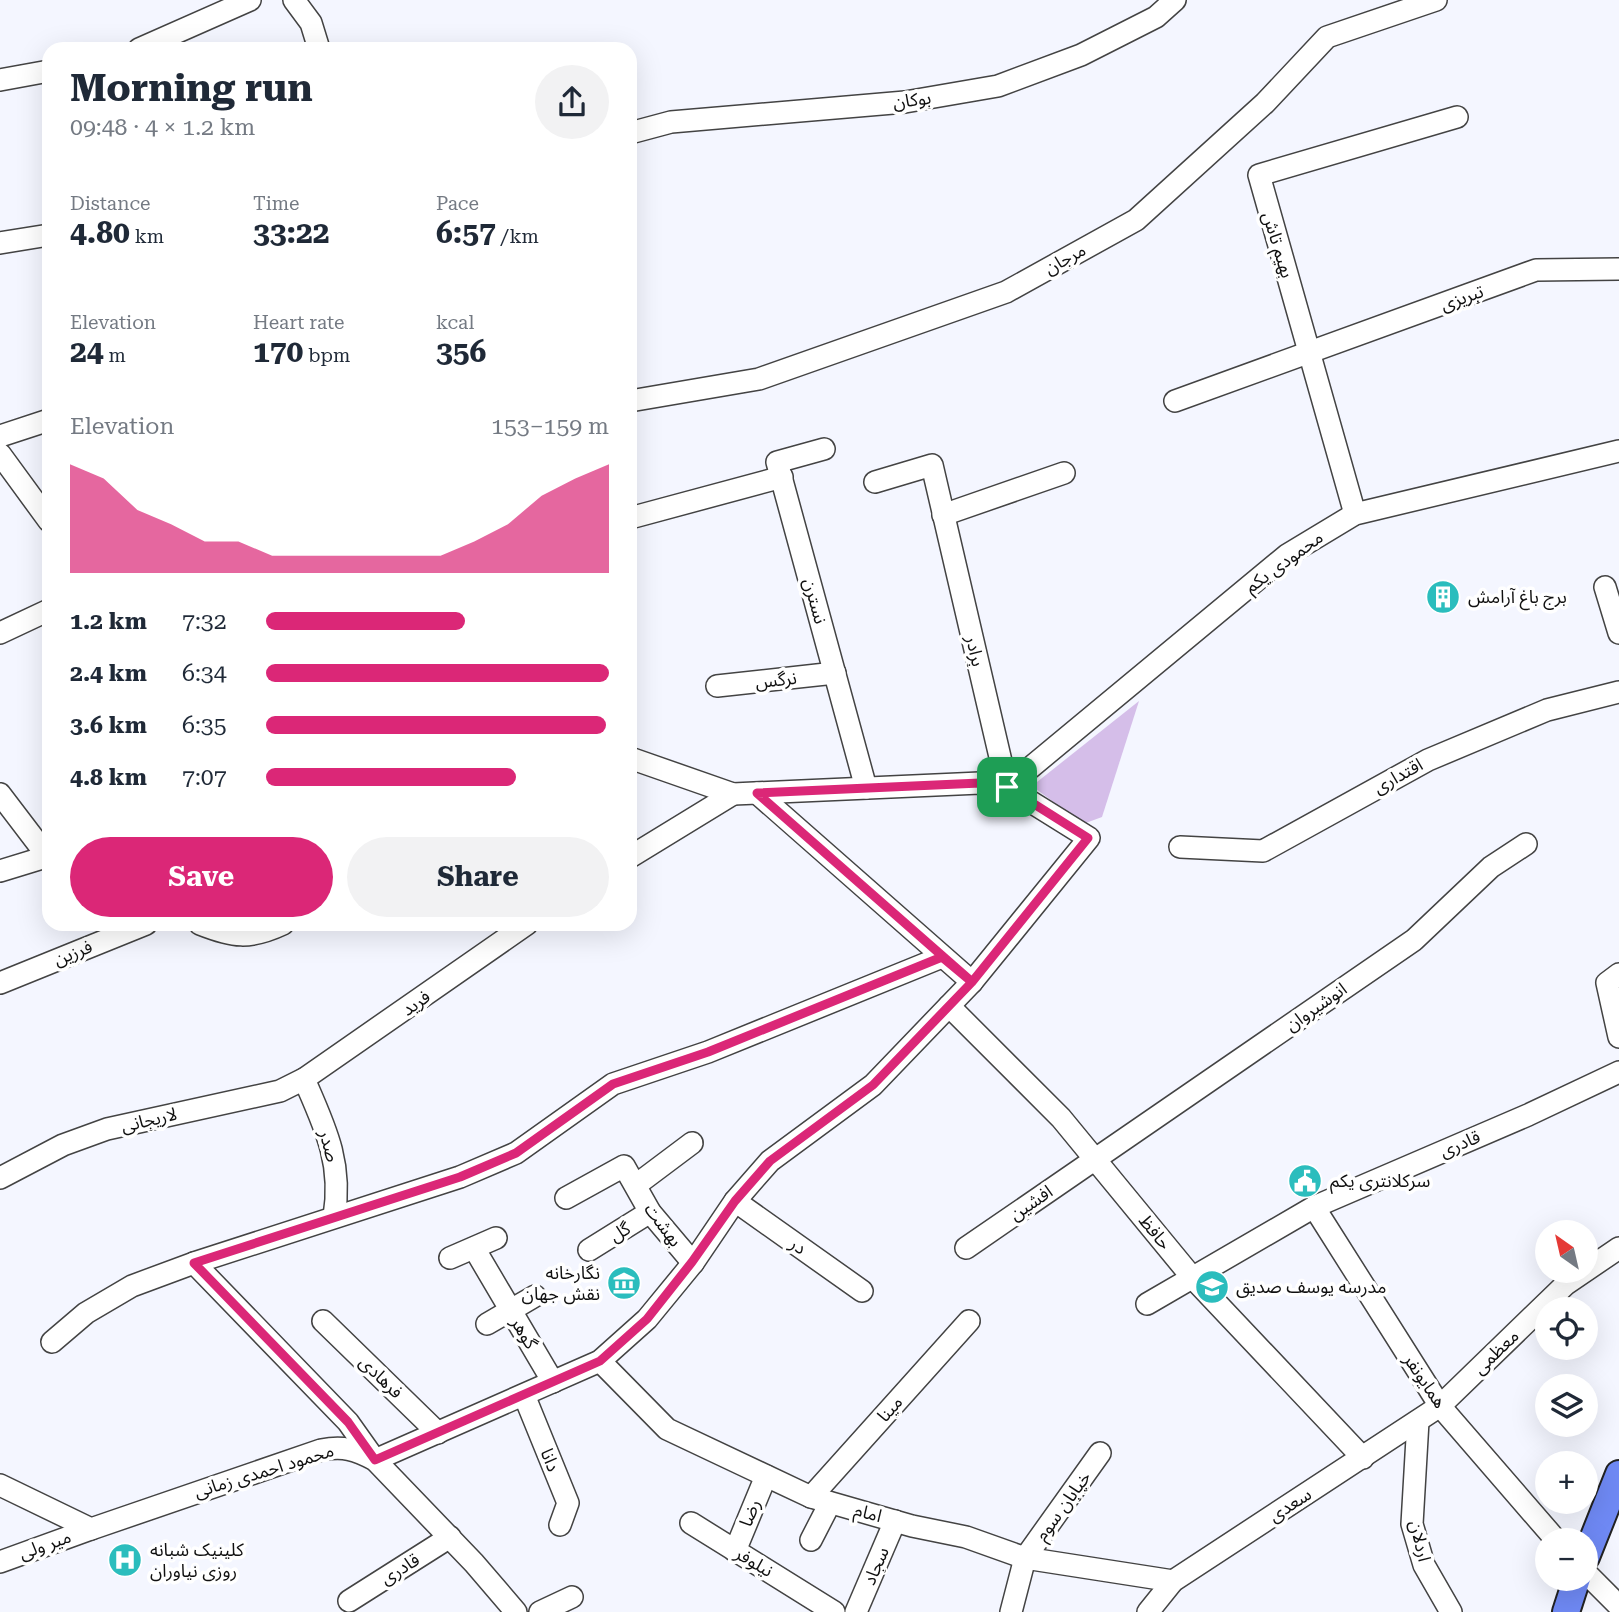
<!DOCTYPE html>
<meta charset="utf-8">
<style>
:root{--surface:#fff;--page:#f2f2f3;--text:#1f2937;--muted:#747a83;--accent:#db2777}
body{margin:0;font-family:"Roboto Serif","Noto Sans Arabic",serif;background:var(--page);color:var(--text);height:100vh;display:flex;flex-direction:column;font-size:26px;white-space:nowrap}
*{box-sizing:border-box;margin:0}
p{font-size:23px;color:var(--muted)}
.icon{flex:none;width:38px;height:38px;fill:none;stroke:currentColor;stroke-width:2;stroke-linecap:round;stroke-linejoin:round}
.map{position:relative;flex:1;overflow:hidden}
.panel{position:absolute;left:42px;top:42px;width:595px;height:889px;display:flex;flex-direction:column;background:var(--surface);border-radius:21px;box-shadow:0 7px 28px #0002}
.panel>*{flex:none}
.needle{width:46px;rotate:326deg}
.controls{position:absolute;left:1535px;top:1220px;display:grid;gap:14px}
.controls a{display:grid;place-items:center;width:63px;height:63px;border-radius:50%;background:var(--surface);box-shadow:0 7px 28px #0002;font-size:35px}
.pin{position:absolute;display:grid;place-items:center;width:60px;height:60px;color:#fff;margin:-30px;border-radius:14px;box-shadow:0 4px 10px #0006}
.round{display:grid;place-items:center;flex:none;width:74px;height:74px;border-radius:37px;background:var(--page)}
.headline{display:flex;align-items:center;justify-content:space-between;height:119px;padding:0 28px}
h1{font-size:38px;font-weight:700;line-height:52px}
.metrics{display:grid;grid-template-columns:repeat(3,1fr);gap:10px;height:119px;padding:7px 28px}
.metrics div{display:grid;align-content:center}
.metrics b{font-size:30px;font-weight:700}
.metrics small{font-size:19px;font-weight:400}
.metrics p{font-size:19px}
.chart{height:196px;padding:14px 28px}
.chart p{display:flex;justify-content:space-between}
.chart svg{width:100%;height:126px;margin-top:7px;fill:var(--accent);opacity:.7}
.action{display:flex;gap:14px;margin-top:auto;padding:14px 28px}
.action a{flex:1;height:80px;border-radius:42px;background:var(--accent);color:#fff;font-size:28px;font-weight:700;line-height:80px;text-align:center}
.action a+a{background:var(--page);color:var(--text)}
ul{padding:0 28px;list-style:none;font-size:23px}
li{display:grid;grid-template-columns:112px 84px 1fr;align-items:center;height:52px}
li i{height:18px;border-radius:9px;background:var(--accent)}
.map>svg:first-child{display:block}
.green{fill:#d5bee9}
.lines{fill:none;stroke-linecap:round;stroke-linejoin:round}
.minor-casing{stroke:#434343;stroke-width:24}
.major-casing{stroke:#212121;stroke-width:30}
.minor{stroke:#fff;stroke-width:21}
.major{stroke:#6f89f4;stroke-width:26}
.route-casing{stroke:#fff;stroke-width:14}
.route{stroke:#db2777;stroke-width:9}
.labels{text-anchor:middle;stroke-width:7;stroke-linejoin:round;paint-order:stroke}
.street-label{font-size:18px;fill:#101010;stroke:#fff}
.poi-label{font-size:18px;fill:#101010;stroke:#fff;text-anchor:start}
</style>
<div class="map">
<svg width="1619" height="1612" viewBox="0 0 1619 1612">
<rect width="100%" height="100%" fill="#f4f6ff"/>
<path class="green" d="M1139 701 1102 817 1083 824 1032 786Z"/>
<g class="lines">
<g class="minor-casing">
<g id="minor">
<path d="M294 0 311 23 319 49"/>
<path d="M139 49 250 0"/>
<path d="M0 80 49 71"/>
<path d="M630 133 671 122 905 102 998 86 1081 55 1156 17 1175 0"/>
<path d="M0 243 49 235"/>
<path d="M630 401 759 379 1006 292 1136 220 1265 103 1327 37 1436 0"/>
<path d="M1175 401 1536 270 1619 269"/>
<path d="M0 436 49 420"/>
<path d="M824 449 777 462 866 788"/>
<path d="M0 454 49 521"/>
<path d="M875 482 932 465 1007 787 1287 555 1355 514 1619 451"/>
<path d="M1355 514 1259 175 1457 117"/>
<path d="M943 515 1064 473"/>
<path d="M630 518 782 477"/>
<path d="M1605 587 1619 633"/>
<path d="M0 633 49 610"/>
<path d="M717 686 835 673"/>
<path d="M757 793 972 982"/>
<path d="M0 794 48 857"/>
<path d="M1180 847 1263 851 1428 760 1547 710 1619 692"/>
<path d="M630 857 733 794"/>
<path d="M0 871 49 856"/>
<path d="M200 924C233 937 249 940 283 924"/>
<path d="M1619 974 1607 983 1619 1037"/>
<path d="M0 983 146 924"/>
<path d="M949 1006 1061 1118 1191 1276 1363 1458"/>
<path d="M304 1079C325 1127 343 1163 334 1217"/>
<path d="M0 1178 63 1145 107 1129 280 1091 304 1079 527 924"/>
<path d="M636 1185 692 1143"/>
<path d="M566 1198 624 1166 650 1212 693 1263"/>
<path d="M735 1201 862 1291"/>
<path d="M1314 1207 1440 1406 1556 1540"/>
<path d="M474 1248 553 1382"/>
<path d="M966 1248 1414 940 1491 867 1526 844"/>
<path d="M589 1250 650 1212"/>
<path d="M450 1258 496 1238"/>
<path d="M194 1263 348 1422 375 1460 600 1361 647 1319 693 1263 735 1201 770 1161 873 1085 972 982 1089 838 1007 787 980 783 733 794 630 758"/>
<path d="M1147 1304 1314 1207 1528 1115 1619 1072"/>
<path d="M323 1321 438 1433"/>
<path d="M487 1324 535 1296"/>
<path d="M52 1342 86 1313 132 1286 194 1263 460 1177 516 1153 613 1084 708 1052 942 957"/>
<path d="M600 1361 667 1429 811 1497 912 1526 966 1537 1025 1558 1173 1581"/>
<path d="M524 1395 568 1503 560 1525"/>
<path d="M1418 1421 1412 1524 1424 1565 1451 1612"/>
<path d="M0 1485 91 1529 321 1450C343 1446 355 1449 375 1460L474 1563 516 1612"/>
<path d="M811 1497 969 1321"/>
<path d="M691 1523 834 1612"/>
<path d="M811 1540 830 1503"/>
<path d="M735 1551 766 1476"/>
<path d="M0 1562 91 1529"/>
<path d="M1586 1573 1619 1606"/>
<path d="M349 1601 450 1537"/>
<path d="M540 1612 572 1597"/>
<path d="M856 1612 895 1521"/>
<path d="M1011 1612 1025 1558 1100 1453"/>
<path d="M1148 1612 1173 1581 1440 1406 1566 1284 1619 1248"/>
</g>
</g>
<g class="major-casing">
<g id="major">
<path d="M1586 1557 1619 1474"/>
<path d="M1566 1612 1577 1578"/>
</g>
</g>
<use href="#minor" class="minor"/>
<use href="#major" class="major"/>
</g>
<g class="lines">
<g class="route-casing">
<path id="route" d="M1007 787 980 783 757 793 972 982 873 1085 770 1161 735 1201 692 1262 647 1319 600 1361 375 1460 348 1422 194 1263 460 1177 516 1153 613 1084 708 1052 942 957 972 982 1088 838 1007 787"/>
</g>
<use href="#route" class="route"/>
</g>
<defs>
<g id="building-disc" transform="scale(1.75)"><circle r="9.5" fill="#2bbdbd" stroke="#fff"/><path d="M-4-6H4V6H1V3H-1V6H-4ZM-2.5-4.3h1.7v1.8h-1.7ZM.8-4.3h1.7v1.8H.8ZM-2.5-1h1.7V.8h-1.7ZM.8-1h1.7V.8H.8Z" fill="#fff"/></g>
<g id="civic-disc" transform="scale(1.75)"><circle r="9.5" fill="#2bbdbd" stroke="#fff"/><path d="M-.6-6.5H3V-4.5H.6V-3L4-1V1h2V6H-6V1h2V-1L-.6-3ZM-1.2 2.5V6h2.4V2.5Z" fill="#fff"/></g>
<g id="museum-disc" transform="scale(1.75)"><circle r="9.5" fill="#2bbdbd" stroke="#fff"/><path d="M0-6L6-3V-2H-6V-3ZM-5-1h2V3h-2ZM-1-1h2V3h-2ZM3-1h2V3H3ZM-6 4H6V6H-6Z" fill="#fff"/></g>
<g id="school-disc" transform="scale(1.75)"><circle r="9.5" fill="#2bbdbd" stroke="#fff"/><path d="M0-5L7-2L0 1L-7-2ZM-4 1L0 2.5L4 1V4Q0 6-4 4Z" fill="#fff"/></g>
<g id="hospital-disc" transform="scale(1.75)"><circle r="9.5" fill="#2bbdbd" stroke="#fff"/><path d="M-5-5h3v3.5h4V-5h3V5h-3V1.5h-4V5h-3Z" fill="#fff"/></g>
</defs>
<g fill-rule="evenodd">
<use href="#building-disc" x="1443" y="597"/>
<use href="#civic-disc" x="1305" y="1181"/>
<use href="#museum-disc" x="624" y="1283"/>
<use href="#school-disc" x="1212" y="1287"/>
<use href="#hospital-disc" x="125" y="1560"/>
</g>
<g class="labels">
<g class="street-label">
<text transform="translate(912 100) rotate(-8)" y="6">بوکان</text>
<text transform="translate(1278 245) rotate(73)" y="6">بهیم تاش</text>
<text transform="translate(1065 259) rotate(-29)" y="6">مرجان</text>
<text transform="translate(1462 298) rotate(-20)" y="6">تبریزی</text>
<text transform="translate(1284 562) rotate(-36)" y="6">محمودی یکم</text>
<text transform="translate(815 601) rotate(75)" y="6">نسترن</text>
<text transform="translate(975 651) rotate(77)" y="6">برادر</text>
<text transform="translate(776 680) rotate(-6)" y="6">نرگس</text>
<text transform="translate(1398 776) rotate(-29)" y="6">اقتداری</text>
<text transform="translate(73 953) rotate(-22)" y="6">فرزین</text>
<text transform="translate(416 1003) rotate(-35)" y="6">فرید</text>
<text transform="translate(1316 1007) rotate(-35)" y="6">انوشیروان</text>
<text transform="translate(149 1120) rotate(-13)" y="6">لاریجانی</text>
<text transform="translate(1460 1144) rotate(-23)" y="6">قادری</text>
<text transform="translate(329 1146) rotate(75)" y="6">صدر</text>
<text transform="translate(1031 1203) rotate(-34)" y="6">افشین</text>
<text transform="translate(663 1225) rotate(53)" y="6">بهشت</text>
<text transform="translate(620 1232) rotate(-31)" y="6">گل</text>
<text transform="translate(1155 1232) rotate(51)" y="6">حافظ</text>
<text transform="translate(798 1246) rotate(35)" y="6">در</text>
<text transform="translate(524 1333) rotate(59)" y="6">گوهر</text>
<text transform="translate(1496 1352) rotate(-44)" y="6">معظمی</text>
<text transform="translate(381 1377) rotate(44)" y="6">فرهادی</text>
<text transform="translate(1425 1381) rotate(56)" y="6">همایونفر</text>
<text transform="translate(890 1409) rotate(-48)" y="6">مینا</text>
<text transform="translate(550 1460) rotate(68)" y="6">دانا</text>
<text transform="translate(264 1471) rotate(-17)" y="6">محمود احمدی زمانی</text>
<text transform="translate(1290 1505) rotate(-33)" y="6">سعدی</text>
<text transform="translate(1063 1506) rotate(-54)" y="6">خیابان سوم</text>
<text transform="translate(750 1513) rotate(-68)" y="6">رضا</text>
<text transform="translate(868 1513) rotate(15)" y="6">امام</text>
<text transform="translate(1420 1541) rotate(77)" y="6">اردلان</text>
<text transform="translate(45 1545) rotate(-20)" y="6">میر ولی</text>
<text transform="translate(754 1562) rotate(31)" y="6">نیلوفر</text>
<text transform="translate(876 1566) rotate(-67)" y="6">سجاد</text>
<text transform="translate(400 1569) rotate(-32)" y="6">قادری</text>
</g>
<g class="poi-label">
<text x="1468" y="603">برج باغ آرامش</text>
<text x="1330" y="1187">سرکلانتری یکم</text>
<text x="600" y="1279" text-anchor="end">نگارخانه<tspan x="600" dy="21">نقش جهان</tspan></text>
<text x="1236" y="1293">مدرسه یوسف صدیق</text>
<text x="150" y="1556">کلینیک شبانه<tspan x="150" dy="21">روزی نیاوران</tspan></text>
</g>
</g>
</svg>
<div class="controls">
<a><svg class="needle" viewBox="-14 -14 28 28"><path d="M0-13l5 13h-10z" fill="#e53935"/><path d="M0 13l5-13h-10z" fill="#747a83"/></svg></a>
<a><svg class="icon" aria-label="locate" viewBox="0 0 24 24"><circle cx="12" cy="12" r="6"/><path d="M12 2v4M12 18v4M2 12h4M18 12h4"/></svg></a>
<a><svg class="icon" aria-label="layers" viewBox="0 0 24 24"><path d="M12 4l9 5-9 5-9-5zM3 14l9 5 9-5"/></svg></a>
<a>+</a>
<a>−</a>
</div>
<div class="pin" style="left:1007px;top:787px;background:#1e9e55"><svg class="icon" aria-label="arrive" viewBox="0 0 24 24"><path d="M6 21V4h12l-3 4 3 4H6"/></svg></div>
<section class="panel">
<div class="headline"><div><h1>Morning run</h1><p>09:48 · 4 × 1.2 km</p></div><a class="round"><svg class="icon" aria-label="share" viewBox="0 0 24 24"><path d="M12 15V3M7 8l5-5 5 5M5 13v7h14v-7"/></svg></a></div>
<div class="metrics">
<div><p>Distance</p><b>4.80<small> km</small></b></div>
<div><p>Time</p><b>33:22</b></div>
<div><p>Pace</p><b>6:57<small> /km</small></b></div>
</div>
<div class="metrics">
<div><p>Elevation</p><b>24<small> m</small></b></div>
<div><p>Heart rate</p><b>170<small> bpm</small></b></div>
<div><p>kcal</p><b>356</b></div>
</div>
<div class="chart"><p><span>Elevation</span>153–159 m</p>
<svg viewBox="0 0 160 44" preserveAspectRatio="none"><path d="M0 44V6L10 11L20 22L30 27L40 33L50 33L60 38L70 38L80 38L90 38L100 38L110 38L120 33L130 27L140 17L150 11L160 6V44z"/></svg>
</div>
<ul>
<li><b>1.2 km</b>7:32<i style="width:58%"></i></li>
<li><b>2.4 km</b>6:34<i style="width:100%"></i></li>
<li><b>3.6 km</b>6:35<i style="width:99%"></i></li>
<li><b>4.8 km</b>7:07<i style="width:73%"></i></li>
</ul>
<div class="action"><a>Save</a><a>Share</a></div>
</section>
</div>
